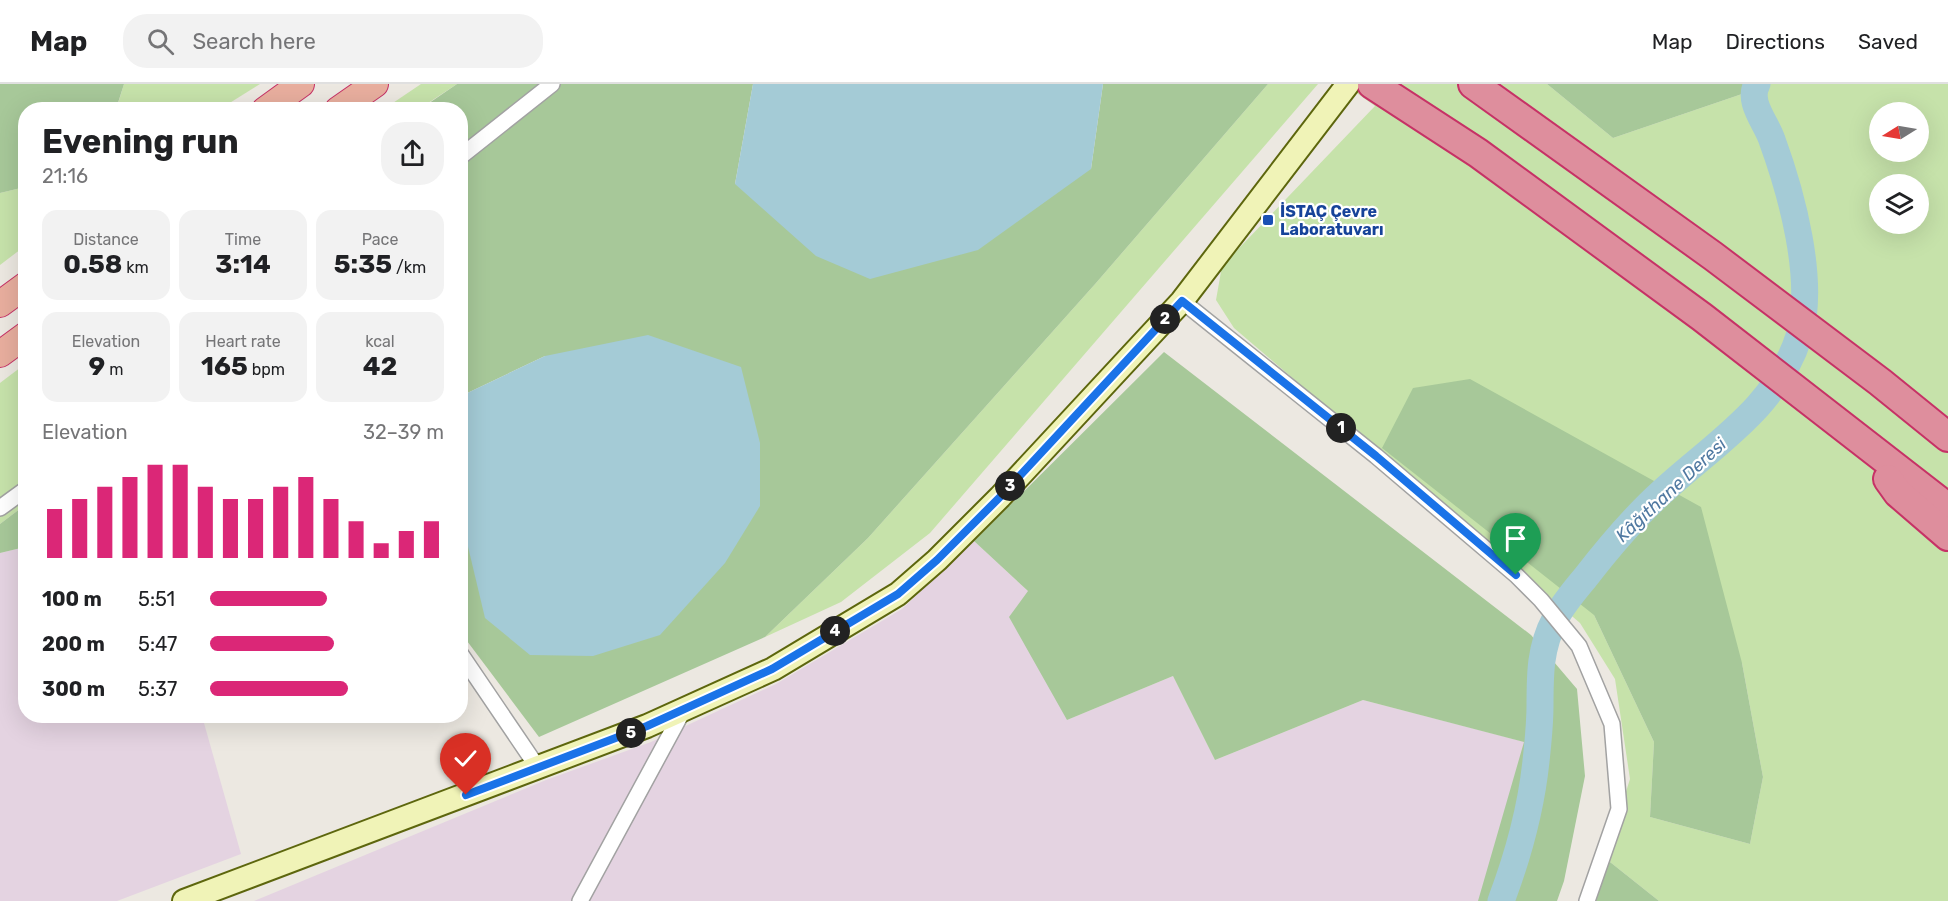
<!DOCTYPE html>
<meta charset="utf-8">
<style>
:root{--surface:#fff;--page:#f2f2f2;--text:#202124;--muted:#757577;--line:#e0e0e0;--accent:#db2777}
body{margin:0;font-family:Rubik,sans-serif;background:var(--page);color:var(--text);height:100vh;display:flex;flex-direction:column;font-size:22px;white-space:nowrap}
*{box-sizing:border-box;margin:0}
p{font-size:20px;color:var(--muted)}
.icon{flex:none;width:33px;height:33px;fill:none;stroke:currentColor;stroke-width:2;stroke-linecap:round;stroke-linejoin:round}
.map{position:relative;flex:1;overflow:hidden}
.side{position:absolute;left:18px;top:18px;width:450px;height:621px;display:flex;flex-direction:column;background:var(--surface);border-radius:24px;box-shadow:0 6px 24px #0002}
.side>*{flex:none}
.needle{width:39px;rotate:259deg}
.controls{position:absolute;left:1869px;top:18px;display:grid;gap:12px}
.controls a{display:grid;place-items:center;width:60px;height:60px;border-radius:50%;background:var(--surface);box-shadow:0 6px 24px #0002;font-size:30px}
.pin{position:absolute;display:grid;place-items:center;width:51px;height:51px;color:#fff;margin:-62px -26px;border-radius:50% 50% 50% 0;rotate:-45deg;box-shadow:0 0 6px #0007}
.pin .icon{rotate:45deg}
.km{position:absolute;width:30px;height:30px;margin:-15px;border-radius:50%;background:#222;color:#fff;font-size:16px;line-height:30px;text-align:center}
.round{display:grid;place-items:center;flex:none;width:63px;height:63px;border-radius:24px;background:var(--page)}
.summary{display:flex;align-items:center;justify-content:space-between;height:102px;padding:0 24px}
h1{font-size:33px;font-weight:700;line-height:45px}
.stats{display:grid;grid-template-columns:repeat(3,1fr);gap:9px;height:102px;padding:6px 24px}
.stats div{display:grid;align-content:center;border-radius:15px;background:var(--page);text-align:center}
.stats b{font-size:26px;font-weight:700}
.stats small{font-size:16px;font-weight:400}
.stats p{font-size:16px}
.chart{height:168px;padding:12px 24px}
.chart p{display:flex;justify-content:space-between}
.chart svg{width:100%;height:108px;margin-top:6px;stroke:var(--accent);stroke-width:6}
ul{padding:0 24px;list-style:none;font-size:20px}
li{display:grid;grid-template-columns:96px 72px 1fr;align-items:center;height:45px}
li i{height:15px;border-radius:8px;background:var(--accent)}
header{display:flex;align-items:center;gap:36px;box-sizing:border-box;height:84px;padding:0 30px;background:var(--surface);border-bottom:2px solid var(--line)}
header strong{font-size:28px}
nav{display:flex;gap:33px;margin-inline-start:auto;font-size:21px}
.search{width:420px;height:54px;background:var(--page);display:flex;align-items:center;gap:15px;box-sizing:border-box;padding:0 21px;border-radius:24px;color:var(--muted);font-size:22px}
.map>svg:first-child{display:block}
.industrial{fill:#e4d3e1}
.grass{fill:#c6e2aa;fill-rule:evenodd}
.forest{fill:#a7c899}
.water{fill:#a4cbd6}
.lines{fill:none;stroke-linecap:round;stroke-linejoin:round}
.river{stroke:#a4cbd6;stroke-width:27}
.minor-casing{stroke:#a2a2a2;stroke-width:18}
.secondary-casing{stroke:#5d660d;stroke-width:26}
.trunk-casing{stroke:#c63266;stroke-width:28}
.motorway-casing{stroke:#c63266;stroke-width:32}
.minor{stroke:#fff;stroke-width:15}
.secondary{stroke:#f0f3b7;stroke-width:22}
.trunk{stroke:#e8ae9e;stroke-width:26}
.motorway{stroke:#de8e9d;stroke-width:28}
.route-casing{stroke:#fff;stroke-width:12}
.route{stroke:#1a73e8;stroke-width:8}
.transit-dot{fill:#1a4fb4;stroke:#fff;stroke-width:2}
.labels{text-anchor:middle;stroke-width:4.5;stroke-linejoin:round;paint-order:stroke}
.transit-label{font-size:16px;font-weight:bold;fill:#164399;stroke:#fff;text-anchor:start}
.water-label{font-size:18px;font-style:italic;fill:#5079a1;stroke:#fff}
</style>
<header>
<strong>Map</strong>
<div class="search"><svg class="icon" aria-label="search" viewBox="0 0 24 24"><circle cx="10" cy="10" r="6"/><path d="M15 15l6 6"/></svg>Search here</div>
<nav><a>Map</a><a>Directions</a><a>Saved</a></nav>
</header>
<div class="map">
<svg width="1948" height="817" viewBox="0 0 1948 817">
<rect width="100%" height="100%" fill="#ece8e1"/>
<g class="industrial">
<path d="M974 457 1028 507 1067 636 1173 592 1215 676 1363 616 1525 658 1484 817H254L546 696 651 658 776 600 902 525Z"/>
<path d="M25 463 26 632H202L241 770 117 817H0V469Z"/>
</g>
<g class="grass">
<path d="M124 0H260L220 25 116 26Z"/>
<path d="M421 0H457L419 25H384Z"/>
<path d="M1268 0H1318L930 449 841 518 765 553 868 454 1096 199Z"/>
<path d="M1344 0H1547L1613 54 1742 10 1744 0H1948V817H1659L1605 774 1630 695 1615 595 1580 539 1234 244 1216 216 1222 182 1375 22ZM1880 28H1918V68H1880ZM1880 100H1918V140H1880ZM1594 531 1742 579 1763 693 1750 760 1650 733 1654 658Z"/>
<path d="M25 103V162L0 181V109Z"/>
<path d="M25 280V421L0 440V299Z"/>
</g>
<g class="forest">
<path d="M0 0H124L116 25 26 26 25 103 0 109Z"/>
<path d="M457 0H753L735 100 1091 85 1103 0H1268L1096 199 868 454 765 553 539 653 461 549V391L465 450 545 272 461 312 460 26H419Z"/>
<path d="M1547 0H1744L1742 10 1613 54Z"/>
<path d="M1164 268 1531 551 1577 605 1585 692 1564 797 1557 817H1478L1524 658 1363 616 1215 676 1173 592 1067 636 1009 533 1028 507 974 457Z"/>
<path d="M1470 295 1701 423 1742 579 1763 693 1750 760 1650 733 1654 658 1594 531 1382 364 1413 304Z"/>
<path d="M25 421V463L0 469V440Z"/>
<path d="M1605 774 1659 817H1590Z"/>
</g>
<g class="water">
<path d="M753 0H1103L1091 85 978 166 870 195 816 172 735 100Z"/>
<path d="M648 251 741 283 760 359V422L725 479 660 551 593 572 530 571 485 534 465 450 460 391 461 312 545 272Z"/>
</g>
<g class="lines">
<path class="river" d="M1501 817C1518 772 1531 725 1536 677 1538 659 1540 640 1540 621 1540 591 1540 563 1555 535 1563 520 1574 507 1585 494 1609 463 1634 433 1663 407 1714 360 1777 323 1799 252 1816 197 1791 108 1772 56 1766 38 1747 18 1757 0"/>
<g class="minor-casing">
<g id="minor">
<path d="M460 73 552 0"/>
<path d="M1182 217 1376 372 1516 491 1541 516 1579 562 1612 640 1619 725 1587 817"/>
<path d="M0 424 26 405"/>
<path d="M460 569 538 684"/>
<path d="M580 817 684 625"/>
</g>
</g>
<g class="secondary-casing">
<path id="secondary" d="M184 817 647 642 773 585 898 510 937 476 1000 413 1182 217 1348 0"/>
</g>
<g class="trunk-casing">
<g id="trunk">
<path d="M265 26 301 0"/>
<path d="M338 26 375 0"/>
<path d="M0 220 26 201"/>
<path d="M0 270 26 251"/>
</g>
</g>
<g class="motorway-casing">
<g id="motorway">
<path d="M1372 0 1478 69 1702 233 1948 424"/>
<path d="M1473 0 1713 172 1880 298 1948 353"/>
<path d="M1888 395 1898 409 1948 452"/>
</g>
</g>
<use href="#minor" class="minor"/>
<use href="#secondary" class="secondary"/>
<use href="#trunk" class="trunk"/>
<use href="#motorway" class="motorway"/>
</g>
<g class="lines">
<g class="route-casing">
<path id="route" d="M466 711 647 642 772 585 898 510 937 476 1000 413 1182 217 1376 372 1516 491"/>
</g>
<use href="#route" class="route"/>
</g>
<rect class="transit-dot" x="1262" y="130" width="12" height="12" rx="3"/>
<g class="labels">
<g class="transit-label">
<text x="1280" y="133">İSTAÇ Çevre<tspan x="1280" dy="18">Laboratuvarı</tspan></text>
</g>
<g class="water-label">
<text transform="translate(1671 406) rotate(-43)" y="6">Kâğıthane Deresi</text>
</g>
</g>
</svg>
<div class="controls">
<a><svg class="needle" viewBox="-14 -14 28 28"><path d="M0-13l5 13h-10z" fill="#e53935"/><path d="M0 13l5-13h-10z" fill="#757577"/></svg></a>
<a><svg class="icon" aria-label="layers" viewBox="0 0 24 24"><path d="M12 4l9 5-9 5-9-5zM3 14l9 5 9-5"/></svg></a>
</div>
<div class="pin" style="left:1516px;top:491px;background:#1e9e55"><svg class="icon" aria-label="arrive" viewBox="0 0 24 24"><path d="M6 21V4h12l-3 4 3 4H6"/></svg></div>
<div class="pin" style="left:466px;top:711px;background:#d93025"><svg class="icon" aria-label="check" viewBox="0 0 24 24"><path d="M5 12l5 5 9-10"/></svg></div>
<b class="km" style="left:1341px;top:344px">1</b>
<b class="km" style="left:1165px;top:235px">2</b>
<b class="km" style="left:1010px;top:402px">3</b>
<b class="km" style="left:835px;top:547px">4</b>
<b class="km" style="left:631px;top:649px">5</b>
<section class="side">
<div class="summary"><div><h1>Evening run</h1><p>21:16</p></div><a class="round"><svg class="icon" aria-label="share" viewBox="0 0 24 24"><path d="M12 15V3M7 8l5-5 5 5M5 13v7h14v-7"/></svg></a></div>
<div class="stats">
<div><p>Distance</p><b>0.58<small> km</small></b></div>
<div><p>Time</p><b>3:14</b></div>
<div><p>Pace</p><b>5:35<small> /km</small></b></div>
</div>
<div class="stats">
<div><p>Elevation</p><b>9<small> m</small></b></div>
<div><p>Heart rate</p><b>165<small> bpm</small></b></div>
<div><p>kcal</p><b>42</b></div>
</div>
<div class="chart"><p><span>Elevation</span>32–39 m</p>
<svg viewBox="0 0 160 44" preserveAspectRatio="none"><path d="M5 44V24M15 44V20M25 44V15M35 44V11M45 44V6M55 44V6M65 44V15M75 44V20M85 44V20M95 44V15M105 44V11M115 44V20M125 44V29M135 44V38M145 44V33M155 44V29"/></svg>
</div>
<ul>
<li><b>100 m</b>5:51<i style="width:50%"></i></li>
<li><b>200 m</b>5:47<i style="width:53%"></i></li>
<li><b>300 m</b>5:37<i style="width:59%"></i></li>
</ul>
</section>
</div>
